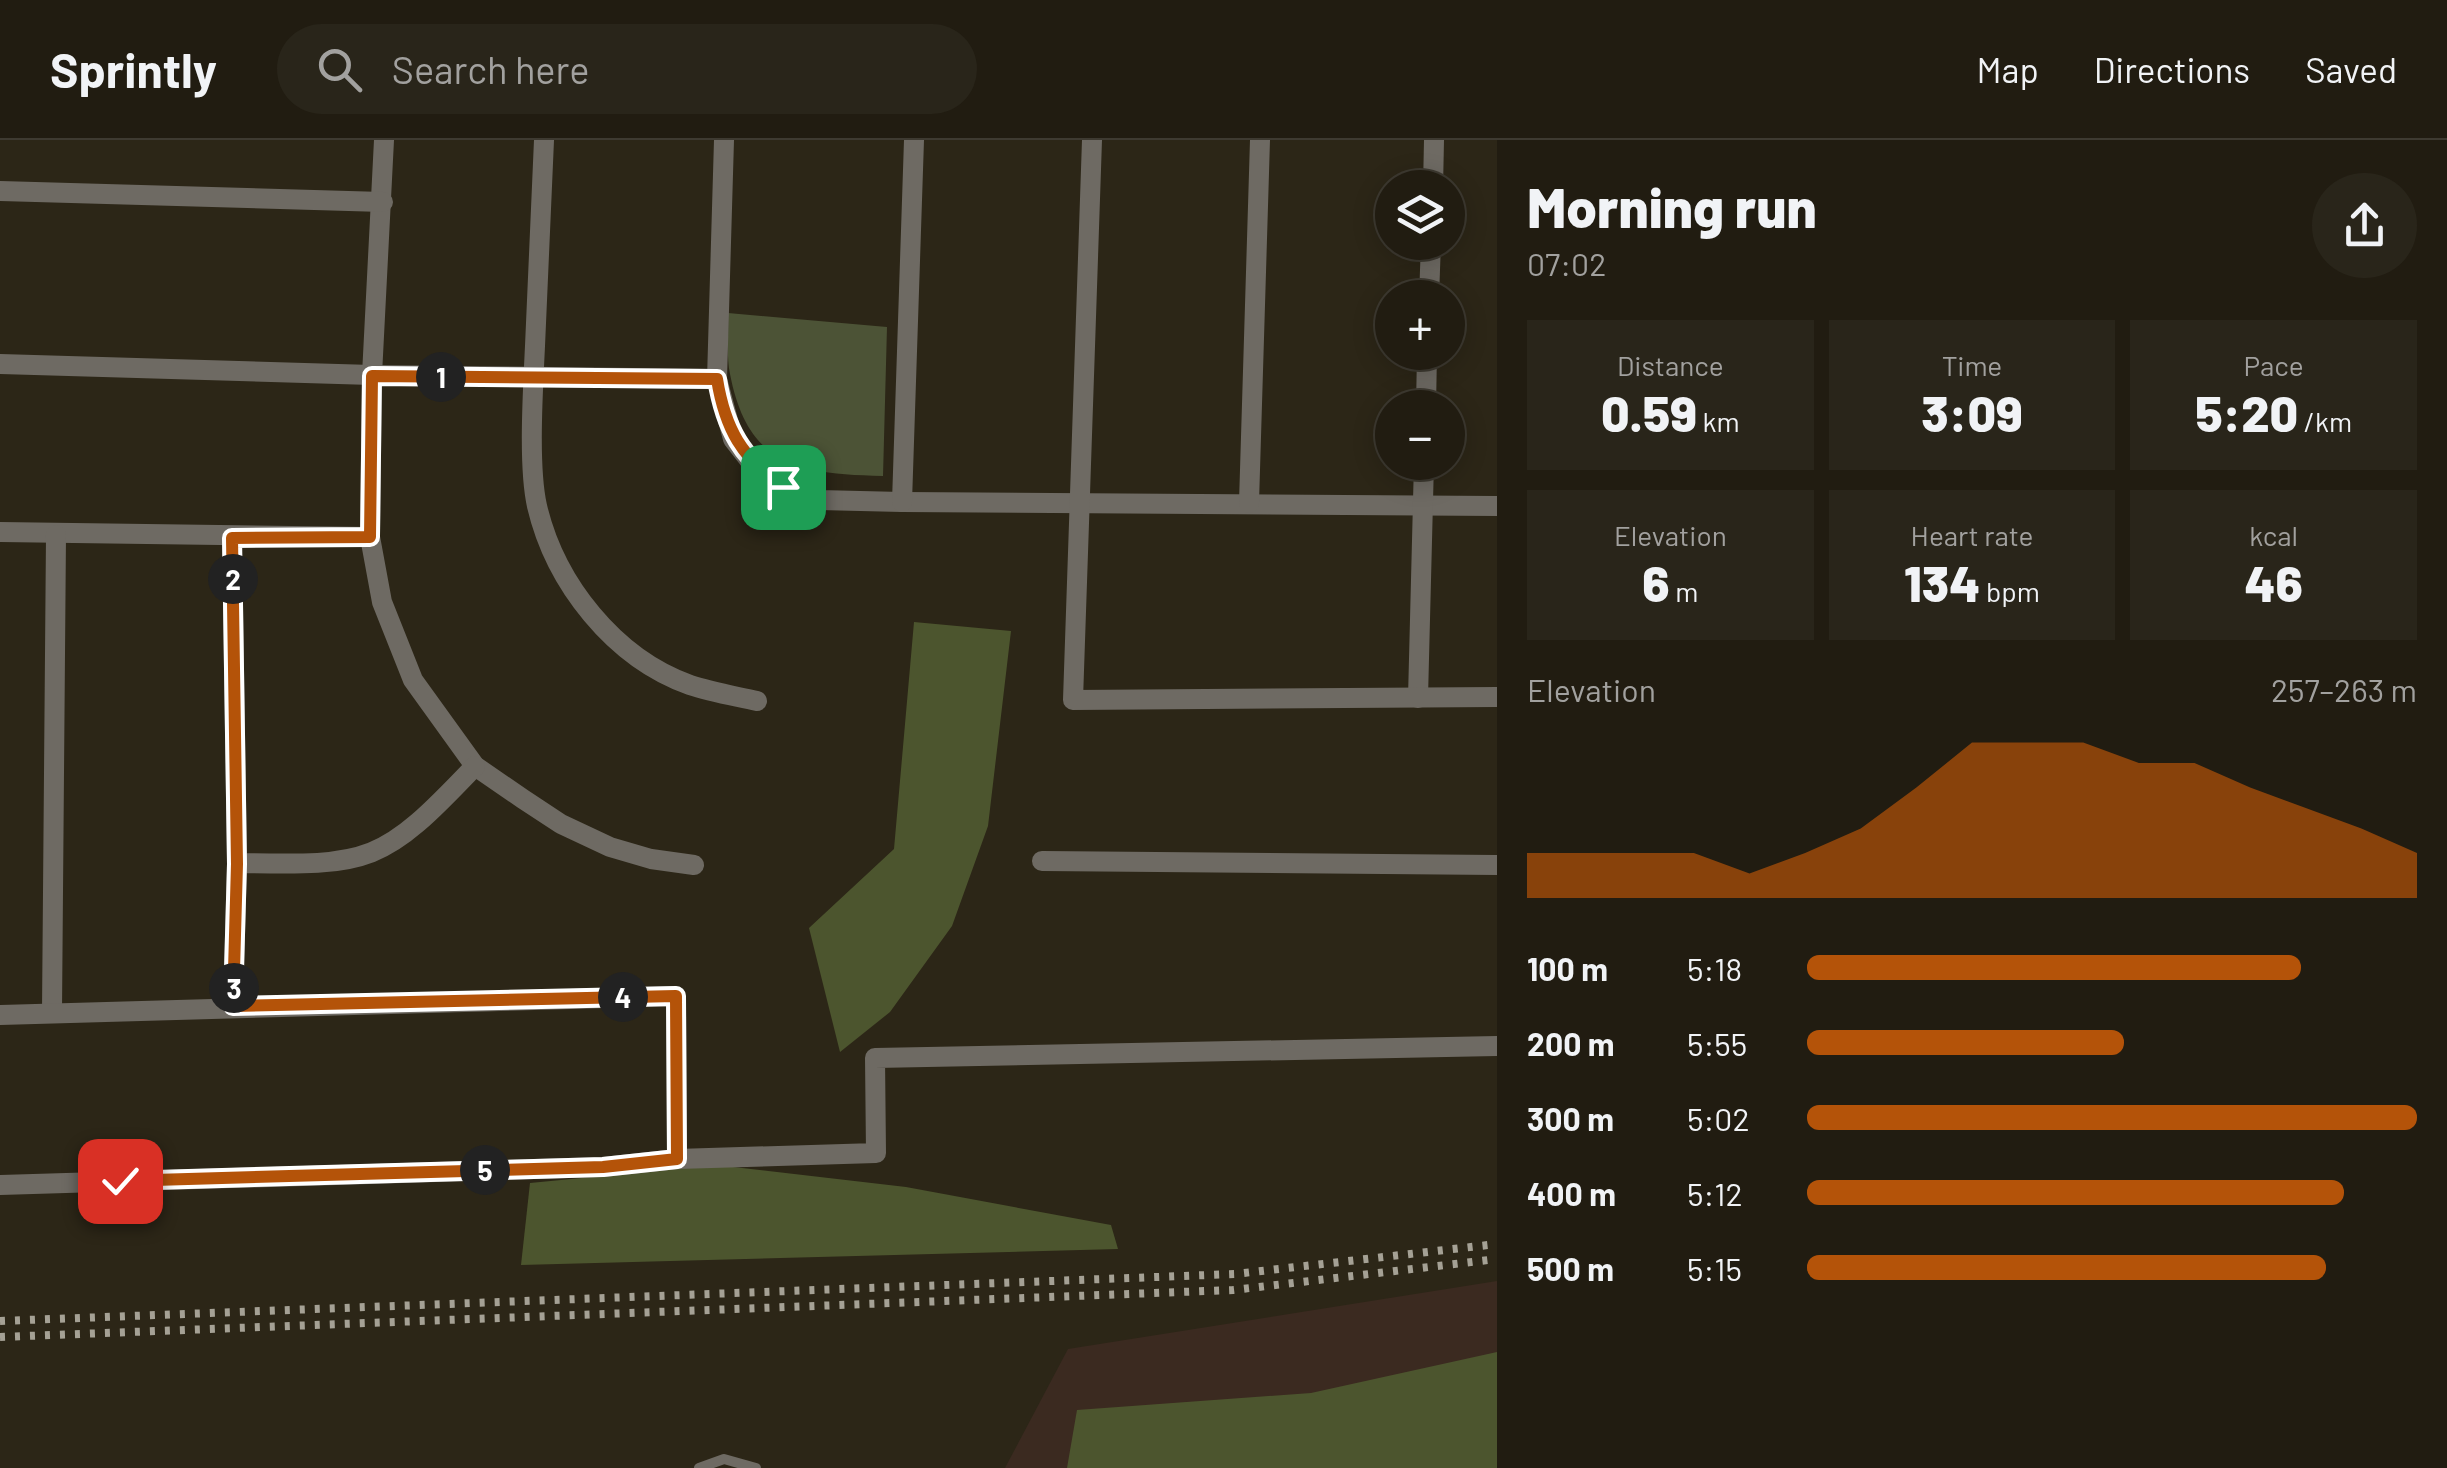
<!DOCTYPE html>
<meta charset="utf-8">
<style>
:root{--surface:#211c11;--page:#29251a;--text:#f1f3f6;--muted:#a2a19f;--line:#3e3a31;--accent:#b45309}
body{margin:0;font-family:Barlow,sans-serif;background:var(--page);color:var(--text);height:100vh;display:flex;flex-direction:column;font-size:38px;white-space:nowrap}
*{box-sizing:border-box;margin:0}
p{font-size:32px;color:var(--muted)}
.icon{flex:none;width:55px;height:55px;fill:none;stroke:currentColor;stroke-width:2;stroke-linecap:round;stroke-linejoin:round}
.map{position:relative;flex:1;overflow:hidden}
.details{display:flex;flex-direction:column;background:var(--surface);width:950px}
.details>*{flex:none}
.tools{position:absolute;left:1375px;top:30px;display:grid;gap:20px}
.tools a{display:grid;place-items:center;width:90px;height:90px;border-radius:50%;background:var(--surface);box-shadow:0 5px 25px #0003,0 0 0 2px var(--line);font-size:50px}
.pin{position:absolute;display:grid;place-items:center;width:85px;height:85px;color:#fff;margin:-42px;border-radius:20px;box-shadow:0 5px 15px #0006}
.km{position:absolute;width:50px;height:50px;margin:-25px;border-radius:50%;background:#222;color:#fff;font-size:28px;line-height:50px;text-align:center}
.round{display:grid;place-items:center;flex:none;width:105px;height:105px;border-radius:52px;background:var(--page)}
.overview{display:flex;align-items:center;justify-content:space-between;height:170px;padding:0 30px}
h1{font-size:55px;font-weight:800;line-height:75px}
.figures{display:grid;grid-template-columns:repeat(3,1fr);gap:15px;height:170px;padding:10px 30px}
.figures div{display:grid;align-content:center;border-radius:0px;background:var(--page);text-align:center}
.figures b{font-size:50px;font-weight:800}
.figures small{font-size:28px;font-weight:400}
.figures p{font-size:28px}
.chart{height:280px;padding:20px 30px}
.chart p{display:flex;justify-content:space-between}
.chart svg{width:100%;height:180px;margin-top:10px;fill:var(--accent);opacity:.7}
ul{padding:0 30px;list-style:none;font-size:32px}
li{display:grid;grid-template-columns:160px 120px 1fr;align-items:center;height:75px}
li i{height:25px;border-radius:12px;background:var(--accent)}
header{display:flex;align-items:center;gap:60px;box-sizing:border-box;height:140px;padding:0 50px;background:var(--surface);border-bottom:2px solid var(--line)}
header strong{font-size:48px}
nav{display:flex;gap:55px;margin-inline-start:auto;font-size:35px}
.search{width:700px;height:90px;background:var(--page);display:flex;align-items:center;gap:25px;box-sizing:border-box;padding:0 35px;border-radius:55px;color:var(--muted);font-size:38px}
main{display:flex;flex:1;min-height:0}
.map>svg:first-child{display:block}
.industrial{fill:#3b2a20}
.green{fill:#4c5336}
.forest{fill:#4c552e}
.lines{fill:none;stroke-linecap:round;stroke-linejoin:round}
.service{stroke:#6e6a63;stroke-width:10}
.minor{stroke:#6e6a63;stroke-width:20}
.tertiary{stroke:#6e6a63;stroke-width:20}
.rail{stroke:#a5a195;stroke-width:8;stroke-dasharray:5 10;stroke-linecap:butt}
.route-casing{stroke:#fff;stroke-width:20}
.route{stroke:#b45309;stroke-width:12}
</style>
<header>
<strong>Sprintly</strong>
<div class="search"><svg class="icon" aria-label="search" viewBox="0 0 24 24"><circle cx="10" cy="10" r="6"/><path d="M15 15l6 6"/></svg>Search here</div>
<nav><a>Map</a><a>Directions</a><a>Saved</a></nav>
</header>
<main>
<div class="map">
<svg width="1497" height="1328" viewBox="0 0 1497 1328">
<rect width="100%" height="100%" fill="#2c2617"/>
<path class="industrial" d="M1497 1141V1328H1005L1068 1209Z"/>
<path class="green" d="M728 173 887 187 883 336C800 334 748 327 730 234 726 215 729 192 728 173Z"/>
<g class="forest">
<path d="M914 482 1011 491 988 686 952 786 890 872 840 912 809 788 894 709Z"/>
<path d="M716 1025 906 1047 1111 1085 1118 1109 521 1125 530 1043Z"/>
<path d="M1497 1212V1328H1067L1077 1270 1311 1253Z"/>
</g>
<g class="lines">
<path class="service" d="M699 1328 724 1319 756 1328"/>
<g class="minor">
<path d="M384 0 372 235 370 397 382 462 413 540 475 626 523 659 561 684 610 707 651 719 694 725"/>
<path d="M544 0C541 69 538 137 535 206 533 249 528 326 537 366 555 443 614 518 690 545 711 552 735 556 757 561"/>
<path d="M724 0 717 239 733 299 754 326 783 347 819 360 902 362 1497 366"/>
<path d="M1433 48 1434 0"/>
<path d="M0 51 383 62"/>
<path d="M1429 158 1431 102"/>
<path d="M0 224 372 235 717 239"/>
<path d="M1426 268 1427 212"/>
<path d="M902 362 914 0"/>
<path d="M1249 363 1260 0"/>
<path d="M0 392 370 397"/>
<path d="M232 399 237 723 233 866"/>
<path d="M1418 558 1424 322"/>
<path d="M1042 721 1497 725"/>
<path d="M237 723C371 726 382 724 475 626"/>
<path d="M52 871 56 395"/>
<path d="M0 875 676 856 677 1019 603 1027 0 1045"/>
<path d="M677 1019 876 1013 875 918 1497 906"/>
</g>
<path class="tertiary" d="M1092 0 1073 560 1497 557"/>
<g class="rail">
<path d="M0 1181 1235 1134 1497 1104"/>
<path d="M0 1197 1233 1150 1497 1119"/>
</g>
</g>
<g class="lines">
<g class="route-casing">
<path id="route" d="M120 1041 603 1027 677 1019 676 856 233 866 237 724 232 398 370 397 372 236 717 239C725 289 742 318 783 347"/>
</g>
<use href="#route" class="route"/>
</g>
</svg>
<div class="tools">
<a><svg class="icon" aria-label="layers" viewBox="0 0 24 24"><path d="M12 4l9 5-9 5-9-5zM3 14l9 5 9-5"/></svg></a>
<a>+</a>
<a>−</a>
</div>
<div class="pin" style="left:783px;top:347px;background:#1e9e55"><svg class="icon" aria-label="arrive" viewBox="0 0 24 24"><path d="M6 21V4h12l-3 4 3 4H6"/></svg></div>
<div class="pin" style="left:120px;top:1041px;background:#d93025"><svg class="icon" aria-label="check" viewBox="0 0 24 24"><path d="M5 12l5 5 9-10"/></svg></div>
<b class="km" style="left:441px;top:237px">1</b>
<b class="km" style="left:233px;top:439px">2</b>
<b class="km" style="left:234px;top:848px">3</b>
<b class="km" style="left:623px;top:857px">4</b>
<b class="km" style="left:485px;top:1030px">5</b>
</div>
<section class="details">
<div class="overview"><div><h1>Morning run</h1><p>07:02</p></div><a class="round"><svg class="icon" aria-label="share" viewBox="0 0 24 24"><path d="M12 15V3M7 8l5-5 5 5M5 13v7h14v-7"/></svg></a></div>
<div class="figures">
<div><p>Distance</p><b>0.59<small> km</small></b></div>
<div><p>Time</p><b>3:09</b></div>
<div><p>Pace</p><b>5:20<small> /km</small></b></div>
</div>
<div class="figures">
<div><p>Elevation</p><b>6<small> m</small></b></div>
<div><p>Heart rate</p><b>134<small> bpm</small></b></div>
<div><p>kcal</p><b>46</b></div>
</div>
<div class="chart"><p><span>Elevation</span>257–263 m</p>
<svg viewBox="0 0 160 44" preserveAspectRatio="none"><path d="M0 44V33L10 33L20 33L30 33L40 38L50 33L60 27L70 17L80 6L90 6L100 6L110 11L120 11L130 17L140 22L150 27L160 33V44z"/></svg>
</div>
<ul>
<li><b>100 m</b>5:18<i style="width:81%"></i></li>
<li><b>200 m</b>5:55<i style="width:52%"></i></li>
<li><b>300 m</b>5:02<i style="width:100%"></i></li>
<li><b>400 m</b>5:12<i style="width:88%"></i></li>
<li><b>500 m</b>5:15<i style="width:85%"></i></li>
</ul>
</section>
</main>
